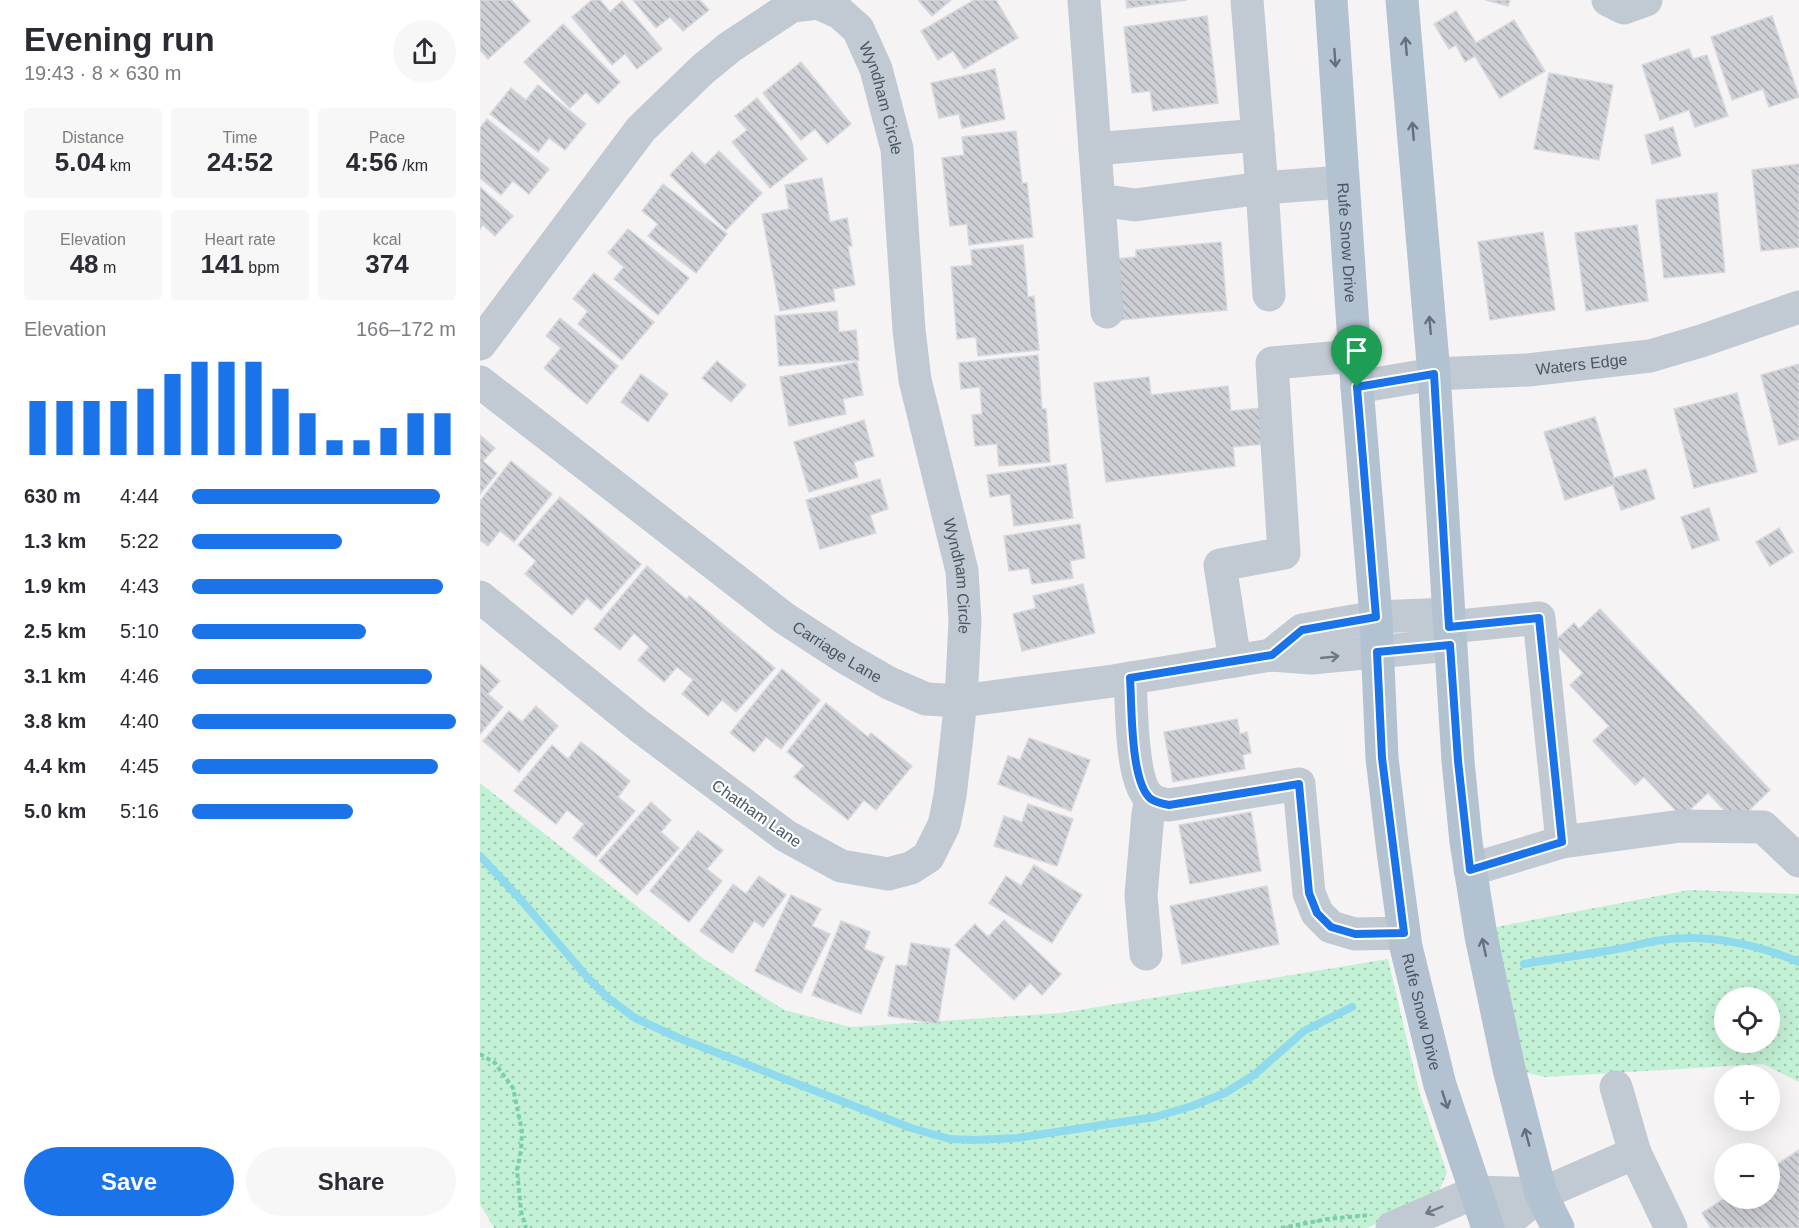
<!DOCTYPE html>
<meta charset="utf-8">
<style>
:root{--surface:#fff;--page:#f7f7f7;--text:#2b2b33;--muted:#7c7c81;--accent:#1a73e8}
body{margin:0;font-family:Helvetica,sans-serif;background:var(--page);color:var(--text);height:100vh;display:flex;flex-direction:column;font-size:22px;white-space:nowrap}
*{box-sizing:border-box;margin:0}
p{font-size:20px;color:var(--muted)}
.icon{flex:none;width:33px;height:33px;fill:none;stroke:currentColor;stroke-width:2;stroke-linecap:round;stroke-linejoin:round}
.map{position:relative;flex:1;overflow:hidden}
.details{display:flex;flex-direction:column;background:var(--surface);width:480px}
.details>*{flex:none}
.controls{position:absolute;left:1234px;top:987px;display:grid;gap:12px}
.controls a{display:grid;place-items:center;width:66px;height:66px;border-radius:50%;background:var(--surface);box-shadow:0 6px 24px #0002;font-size:30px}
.pin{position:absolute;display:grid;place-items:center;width:51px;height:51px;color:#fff;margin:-62px -26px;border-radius:50% 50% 50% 0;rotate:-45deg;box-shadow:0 0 6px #0007}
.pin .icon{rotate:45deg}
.round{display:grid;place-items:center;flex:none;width:63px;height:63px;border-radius:32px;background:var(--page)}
.headline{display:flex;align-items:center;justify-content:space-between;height:102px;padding:0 24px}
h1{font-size:33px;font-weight:600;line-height:45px}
.figures{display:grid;grid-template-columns:repeat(3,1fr);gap:9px;height:102px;padding:6px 24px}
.figures div{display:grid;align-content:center;border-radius:6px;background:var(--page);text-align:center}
.figures b{font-size:26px;font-weight:600}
.figures small{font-size:16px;font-weight:400}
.figures p{font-size:16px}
.chart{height:168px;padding:12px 24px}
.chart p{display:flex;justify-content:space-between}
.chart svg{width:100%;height:108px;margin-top:6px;stroke:var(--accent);stroke-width:6}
.primary-button{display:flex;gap:12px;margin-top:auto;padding:12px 24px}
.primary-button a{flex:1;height:69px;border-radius:36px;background:var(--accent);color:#fff;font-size:24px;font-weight:600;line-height:69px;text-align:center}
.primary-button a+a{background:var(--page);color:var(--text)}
ul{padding:0 24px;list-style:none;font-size:20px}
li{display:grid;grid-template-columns:96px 72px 1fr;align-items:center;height:45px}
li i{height:15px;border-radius:8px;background:var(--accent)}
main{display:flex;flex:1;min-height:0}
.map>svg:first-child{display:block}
.grass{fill:url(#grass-dots);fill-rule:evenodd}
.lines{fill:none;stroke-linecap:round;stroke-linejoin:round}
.stream{stroke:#90daee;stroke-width:8}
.building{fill:url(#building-back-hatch);stroke:#d7d9de;stroke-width:1.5}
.path{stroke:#7ad0a6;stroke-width:4;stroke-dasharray:4.5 3;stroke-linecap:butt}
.minor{stroke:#c1cad2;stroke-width:33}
.major{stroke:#b3c2d1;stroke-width:33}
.oneway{stroke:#64717d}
.oneway2{stroke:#6e7983}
.route-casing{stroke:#fff;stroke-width:12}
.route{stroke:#1a73e8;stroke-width:8}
.labels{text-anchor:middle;stroke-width:4.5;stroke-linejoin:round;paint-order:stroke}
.street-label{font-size:16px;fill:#4a5661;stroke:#fff}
</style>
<main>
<section class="details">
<div class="headline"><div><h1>Evening run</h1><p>19:43 · 8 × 630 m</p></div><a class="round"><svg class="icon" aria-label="share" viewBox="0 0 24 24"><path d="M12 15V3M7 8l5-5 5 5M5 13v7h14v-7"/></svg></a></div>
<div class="figures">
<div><p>Distance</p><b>5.04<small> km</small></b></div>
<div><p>Time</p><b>24:52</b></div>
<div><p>Pace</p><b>4:56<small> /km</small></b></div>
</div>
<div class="figures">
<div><p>Elevation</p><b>48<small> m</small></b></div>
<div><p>Heart rate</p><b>141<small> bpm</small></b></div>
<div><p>kcal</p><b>374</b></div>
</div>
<div class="chart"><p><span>Elevation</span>166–172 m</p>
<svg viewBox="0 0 160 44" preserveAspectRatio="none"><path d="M5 44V22M15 44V22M25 44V22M35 44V22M45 44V17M55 44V11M65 44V6M75 44V6M85 44V6M95 44V17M105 44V27M115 44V38M125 44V38M135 44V33M145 44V27M155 44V27"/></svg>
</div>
<ul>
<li><b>630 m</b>4:44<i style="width:94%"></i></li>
<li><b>1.3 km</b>5:22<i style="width:57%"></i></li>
<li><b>1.9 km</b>4:43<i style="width:95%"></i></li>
<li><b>2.5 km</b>5:10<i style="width:66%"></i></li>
<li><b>3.1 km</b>4:46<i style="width:91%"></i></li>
<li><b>3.8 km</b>4:40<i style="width:100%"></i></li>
<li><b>4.4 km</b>4:45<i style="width:93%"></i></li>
<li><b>5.0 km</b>5:16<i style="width:61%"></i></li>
</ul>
<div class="primary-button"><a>Save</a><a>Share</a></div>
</section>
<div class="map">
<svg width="1319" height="1228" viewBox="0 0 1319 1228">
<defs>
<pattern id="grass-dots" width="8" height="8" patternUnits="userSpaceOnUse" patternTransform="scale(1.5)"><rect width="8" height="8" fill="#c3f1d5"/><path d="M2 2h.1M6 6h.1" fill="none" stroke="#a0c6b0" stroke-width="1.8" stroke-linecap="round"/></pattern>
<pattern id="building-back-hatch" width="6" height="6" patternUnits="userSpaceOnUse" patternTransform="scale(1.5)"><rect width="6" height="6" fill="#cdcfd5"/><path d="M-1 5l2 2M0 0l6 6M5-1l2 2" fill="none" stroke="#a8abb0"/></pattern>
</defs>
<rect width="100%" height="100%" fill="#f5f3f3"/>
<g class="grass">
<path d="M0 783 224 959 304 1010 370 1027 581 1013 908 959 939 1091 967 1173 955 1200 886 1228H14L0 1204Z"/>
<path d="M1209 890 1319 894V1082L1283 1064 1065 1077 1044 1072 1010 928ZM1245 998H1290V1042H1245Z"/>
</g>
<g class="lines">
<g class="stream">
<path d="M0 856 42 901 107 977 128 998 155 1018 199 1038 431 1128 470 1139 495 1140 537 1138 675 1117 712 1106 745 1093 774 1075 824 1031 872 1007"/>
<path d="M1044 964C1071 959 1098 956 1126 951 1142 949 1159 944 1175 941 1225 932 1273 943 1319 962"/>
</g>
</g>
<g class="building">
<path d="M0 0H31L50 21 8 59 0 50Z"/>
<path d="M112 0H120L130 12 142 1 182 49 157 69 145 54 132 65 92 17Z"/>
<path d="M153 0H220L229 10 203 31 190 17 176 28Z"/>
<path d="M438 0H471L452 16Z"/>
<path d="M494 0H516L538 38 484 69 473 51 458 60 441 31Z"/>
<path d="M646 0H707L647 8Z"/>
<path d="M1006 0H1030L1028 6Z"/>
<path d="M976 11 996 43 1034 20 1065 71 1020 98 995 56 985 62 976 45 969 49 954 24Z"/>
<path d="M727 16 738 103 673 111 670 91 652 93 644 27Z"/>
<path d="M1292 16 1319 97 1289 107 1283 89 1252 100 1231 37Z"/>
<path d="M83 24 140 82 118 104 106 92 90 108 44 62Z"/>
<path d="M1209 49 1213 59 1227 55 1248 116 1215 127 1209 110 1180 120 1162 65Z"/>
<path d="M321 62 371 124 347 144 335 129 321 140 283 93Z"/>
<path d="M515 69 525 119 482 128 479 114 459 118 451 83Z"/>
<path d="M1069 73 1133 85 1119 160 1054 149Z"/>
<path d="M58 85 106 124 85 150 69 138 58 152 10 114 31 88 46 100Z"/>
<path d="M277 98 327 159 290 188 252 142 267 130 255 116Z"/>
<path d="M7 119 69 169 49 194 33 181 21 195 0 178V128Z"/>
<path d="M1193 127 1201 156 1172 164 1165 135Z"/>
<path d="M536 131 542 183H547L553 237 489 245 487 224 470 226 462 158 484 155 482 137Z"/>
<path d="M239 151 282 193 246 230 190 175 212 152 225 165Z"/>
<path d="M1319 164V247L1281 251 1272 170Z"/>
<path d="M342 178 350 222 367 218 372 246H368L375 285 353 289 355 301 300 311 282 214 309 209 305 185Z"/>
<path d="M183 184 247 234 216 273 168 236 178 224 162 211Z"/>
<path d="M0 187 33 216 15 236 3 225 0 229Z"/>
<path d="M1237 193 1245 272 1184 278 1176 200Z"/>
<path d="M1157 225 1168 301 1106 311 1095 233Z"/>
<path d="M148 229 209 278 178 315 134 279 144 267 128 253Z"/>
<path d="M1063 232 1075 310 1010 320 998 242Z"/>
<path d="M741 242 747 310 640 320 634 259 656 257V250Z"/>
<path d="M543 245 548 297 554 296 559 350 498 356 496 337 477 339 471 267 492 265 491 250Z"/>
<path d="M114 273 174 322 142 360 98 324 108 311 93 299Z"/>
<path d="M357 311 359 332 376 330 379 360 299 366 295 316Z"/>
<path d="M80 318 138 366 107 404 64 368 81 348 66 336Z"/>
<path d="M558 355 562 409H566L570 462 519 466 517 444 495 446 492 415 502 414 500 387 481 389 479 363Z"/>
<path d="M237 361 266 385 251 402 222 378Z"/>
<path d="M377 362 383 395 363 399 366 414 309 426 300 377Z"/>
<path d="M1319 364V439L1299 445 1281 375Z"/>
<path d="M161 374 188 394 168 422 141 402Z"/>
<path d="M669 377 671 395 748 386 751 411 780 408 785 444 753 447 755 466 626 482 614 383Z"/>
<path d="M1257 393 1277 472 1214 488 1194 409Z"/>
<path d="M1115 417 1134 478 1166 469 1175 499 1141 510 1133 485 1085 500 1064 432Z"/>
<path d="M384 420 394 456 374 462 378 477 329 492 314 442Z"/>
<path d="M0 435 15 448 3 461 17 473 0 494Z"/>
<path d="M31 461 72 494 34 542 20 531 8 546 0 540V501Z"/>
<path d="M586 464 593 518 534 526 530 494 510 497 507 475Z"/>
<path d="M400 479 408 509 390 515 396 533 340 549 326 500Z"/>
<path d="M80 497 161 564 121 610 107 598 92 615 45 574 56 561 38 545Z"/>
<path d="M1229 508 1239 540 1212 549 1201 517Z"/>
<path d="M600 524 605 558 590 561 593 578 552 584 549 568 529 571 524 536Z"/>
<path d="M1299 528 1313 552 1290 566 1276 542Z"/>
<path d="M167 566 207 600 209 596 295 668 256 712 242 700 228 716 202 694 213 680 197 667 184 682 158 660 169 647 154 633 140 650 114 629Z"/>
<path d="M603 584 615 633 542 651 533 614 556 608 553 596Z"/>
<path d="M1120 609 1290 790 1256 823 1228 793 1202 817 1164 777 1155 785 1113 741 1129 726 1090 685 1103 673 1074 642 1094 623 1099 629Z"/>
<path d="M0 664 20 681 8 694 23 707 0 734Z"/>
<path d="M302 669 340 700 301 749 286 737 274 752 250 733Z"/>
<path d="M346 703 388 737 391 733 432 766 396 810 384 800 368 820 314 777 324 766 307 752Z"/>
<path d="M56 706 78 726 39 772 3 741 29 711 42 722Z"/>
<path d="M757 719 760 734 767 732 771 753 763 755 765 769 693 782 684 732Z"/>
<path d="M549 738 610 760 591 811 518 784 528 756 540 760Z"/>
<path d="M101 742 150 781 138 797 155 811 116 857 93 838 104 824 87 810 76 824 34 791 72 745 88 759Z"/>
<path d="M171 802 191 820 181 832 199 848 157 895 119 861Z"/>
<path d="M548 804 593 819 577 866 514 846 524 816 542 822Z"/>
<path d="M771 812 781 871 710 884 699 825Z"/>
<path d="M218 831 243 850 227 869 242 881 209 922 170 891Z"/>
<path d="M554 865 602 895 572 943 509 903 526 876 541 886Z"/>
<path d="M279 876 306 895 283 927 274 921 252 953 220 931 253 884 266 894Z"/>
<path d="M787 886 799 944 702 964 690 906Z"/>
<path d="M311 895 341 909 332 926 350 934 321 993 275 971Z"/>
<path d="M524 920 581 974 562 995 550 983 534 1000 475 945 495 924 508 937Z"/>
<path d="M361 921 390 932 384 949 404 957 381 1014 332 995Z"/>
<path d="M431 943 470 949 458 1024 408 1016 416 965 427 966Z"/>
<path d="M1319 1150V1228H1231L1222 1213 1245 1198H1290V1169Z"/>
</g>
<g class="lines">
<g class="path">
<path d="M0 1054 15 1063 33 1088 42 1131 41 1151 37 1170 41 1211 46 1228"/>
<path d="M801 1228 848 1219 889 1215"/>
</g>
<g class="minor">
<path d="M604 0 627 312"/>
<path d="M767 0 782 188 863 182"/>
<path d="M1128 0 1144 8 1166 0"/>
<path d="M615 149 778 135"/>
<path d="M619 200 655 205 782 188 789 295"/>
<path id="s1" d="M0 344 161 129 222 70 250 47 312 6 338 3 360 13 378 29 396 69 417 149 429 330 435 380 482 571 485 621 481 701 470 796 464 825 448 857 431 868 408 874 361 866 306 836 159 726 0 597"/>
<path id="s2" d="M0 382 304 618 364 657 409 683 446 699 481 701 633 681 791 655 831 658 970 645"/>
<path id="s3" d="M877 387 954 374 1048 370 1170 356 1221 341 1319 307"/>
<path d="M969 627 1059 618 1082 842"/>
<path d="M791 655 822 630 896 617 968 614"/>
<path d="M755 661 740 565 804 553 792 363 875 356"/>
<path d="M650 678C652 705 650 783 671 799 675 802 684 804 689 805L819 784 829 893 837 913 851 927 875 934 924 933"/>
<path d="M990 870 1082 842 1201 826 1283 827 1319 861"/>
<path d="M666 954 661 895 668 814 671 799"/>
<path d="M1136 1087 1155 1153"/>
<path d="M912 1228 996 1192 1061 1194"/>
<path d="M1019 1228 1061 1194 1155 1153 1191 1228"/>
</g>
<g class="major">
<path id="s4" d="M851 0 877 387 896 617 902 758 913 851 926 947 960 1085 1008 1228"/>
<path d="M922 0 954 374 978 761 986 842 1001 936 1029 1069 1061 1194 1078 1228"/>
</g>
</g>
<defs><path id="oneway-shaft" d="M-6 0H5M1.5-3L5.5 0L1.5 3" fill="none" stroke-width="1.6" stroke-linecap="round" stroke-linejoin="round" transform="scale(1.5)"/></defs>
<g class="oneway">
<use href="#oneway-shaft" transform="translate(926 46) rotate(-95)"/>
<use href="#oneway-shaft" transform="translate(855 58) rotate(86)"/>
<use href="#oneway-shaft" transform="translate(933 131) rotate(-95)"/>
<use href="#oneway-shaft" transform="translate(950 325) rotate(-95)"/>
<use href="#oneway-shaft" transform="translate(1004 947) rotate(-102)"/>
<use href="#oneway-shaft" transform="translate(965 1100) rotate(72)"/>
<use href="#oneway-shaft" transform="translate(1047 1137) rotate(-105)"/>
</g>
<g class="oneway2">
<use href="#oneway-shaft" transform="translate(850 657) rotate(-6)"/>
<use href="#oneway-shaft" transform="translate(954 1210) rotate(157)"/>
</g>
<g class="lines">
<g class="route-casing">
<path id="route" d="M954 374 969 627 1059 618 1082 842 990 870 978 761 970 645 897 652 902 758 924 933 875 934 851 927 837 913 829 893 819 784 689 805C684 804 675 802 671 799 650 783 652 705 650 678L792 655 822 630 896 617 877 387Z"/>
</g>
<use href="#route" class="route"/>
</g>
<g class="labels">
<g class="street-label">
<text dy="6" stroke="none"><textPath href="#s1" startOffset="612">Wyndham Circle</textPath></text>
<text dy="6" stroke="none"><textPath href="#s4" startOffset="243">Rufe Snow Drive</textPath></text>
<text dy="6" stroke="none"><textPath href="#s3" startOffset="226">Waters Edge</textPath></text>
<text dy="6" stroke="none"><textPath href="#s1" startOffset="1098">Wyndham Circle</textPath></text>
<text dy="6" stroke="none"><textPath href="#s2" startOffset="448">Carriage Lane</textPath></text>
<text transform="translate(277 813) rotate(35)" y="6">Chatham Lane</text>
<text dy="6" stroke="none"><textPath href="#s4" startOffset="1017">Rufe Snow Drive</textPath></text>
</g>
</g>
</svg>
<div class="controls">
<a><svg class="icon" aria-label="locate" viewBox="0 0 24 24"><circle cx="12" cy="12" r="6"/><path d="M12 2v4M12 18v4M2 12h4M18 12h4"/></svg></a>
<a>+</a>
<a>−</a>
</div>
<div class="pin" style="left:877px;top:387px;background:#1e9e55"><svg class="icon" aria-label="arrive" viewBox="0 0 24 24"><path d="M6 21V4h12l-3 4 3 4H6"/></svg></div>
</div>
</main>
